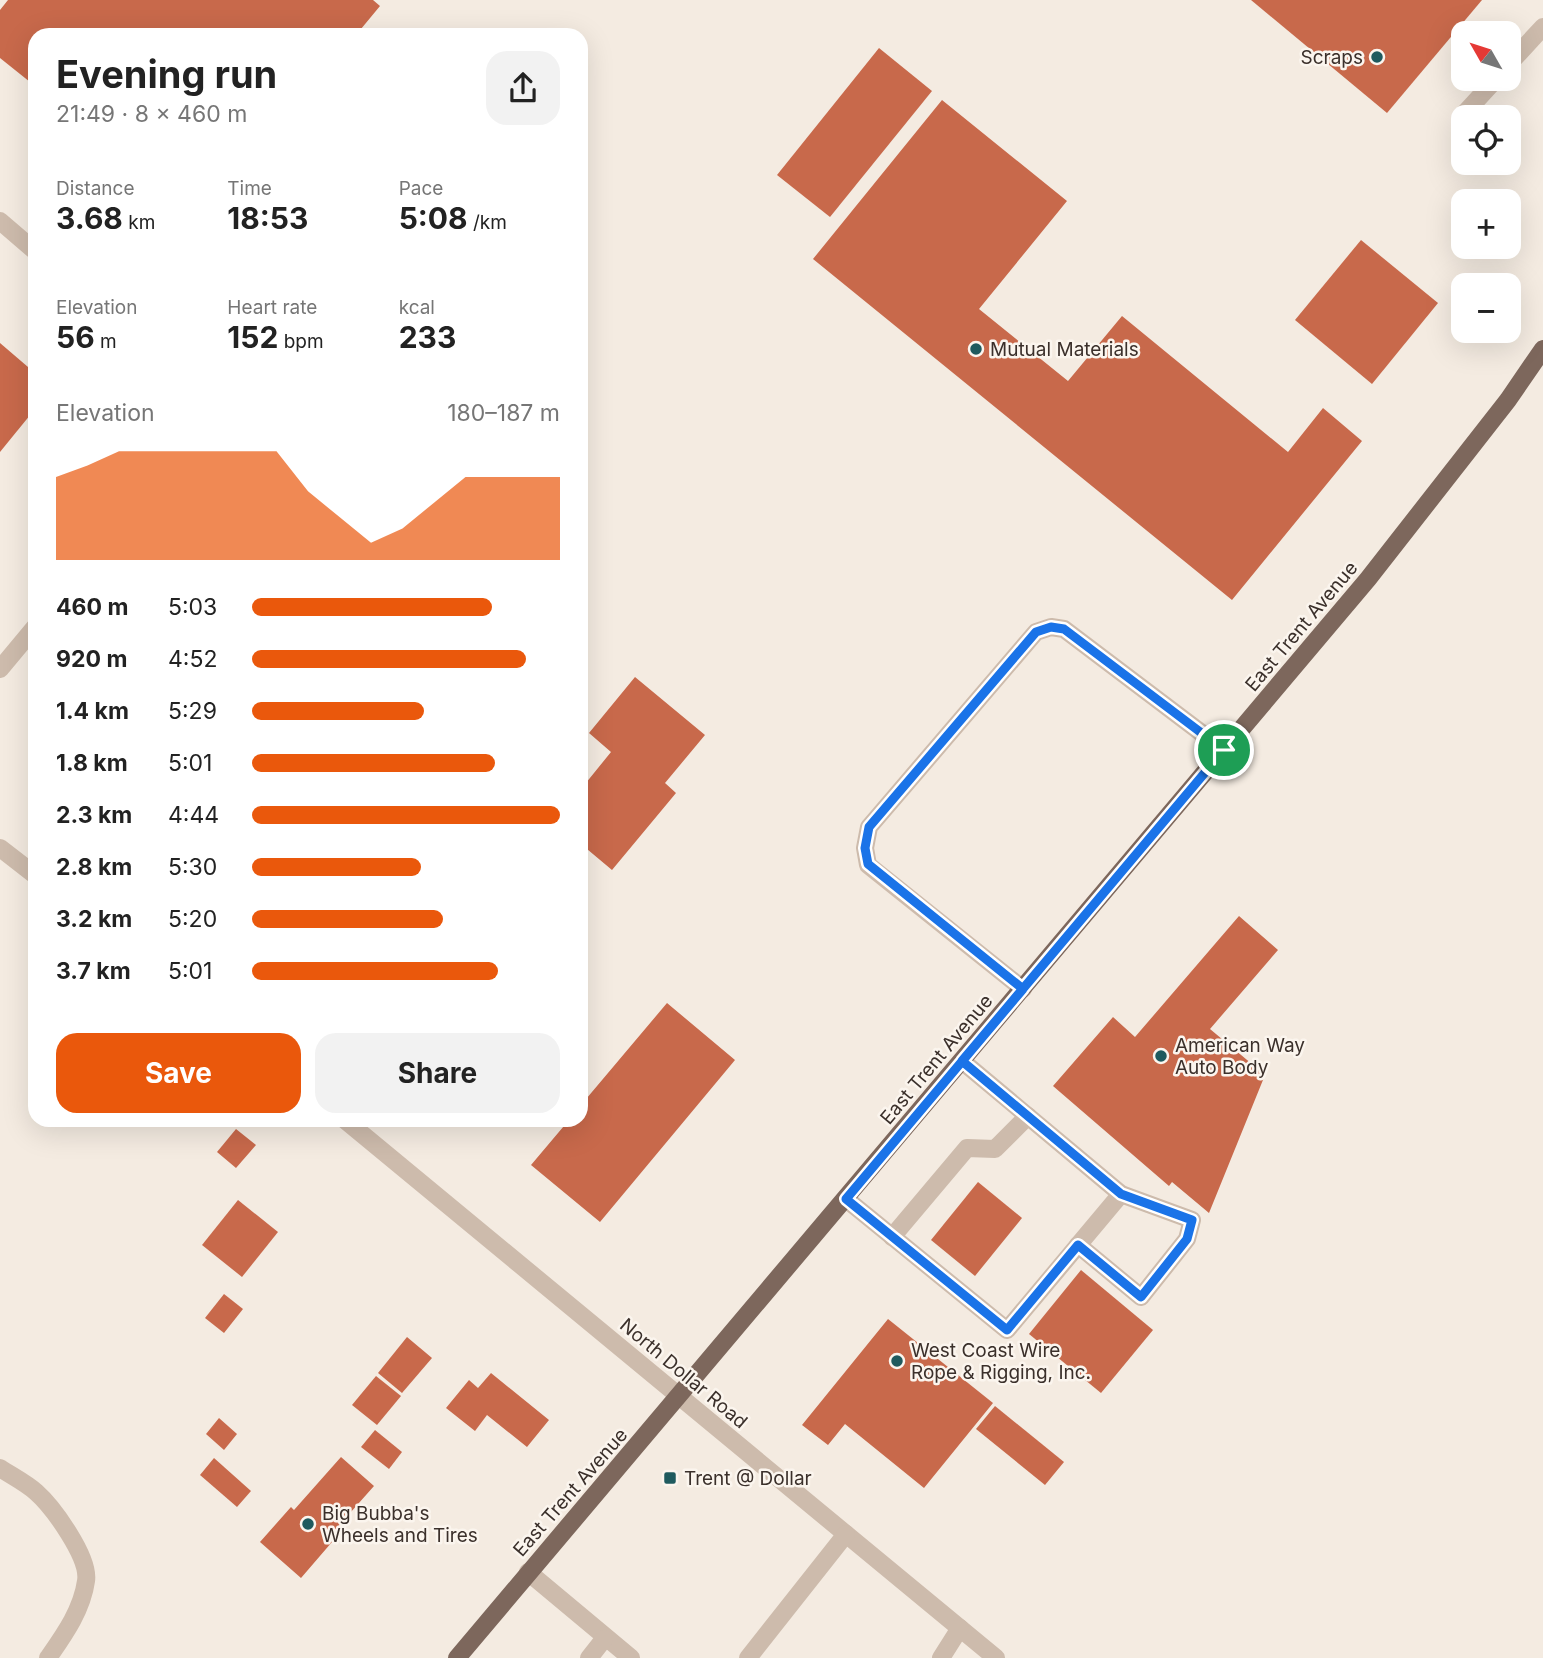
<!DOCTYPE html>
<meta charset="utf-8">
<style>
:root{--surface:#fff;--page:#f2f2f2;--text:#222;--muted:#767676;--accent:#ea580c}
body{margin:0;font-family:Inter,sans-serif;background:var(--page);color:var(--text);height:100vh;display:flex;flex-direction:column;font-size:26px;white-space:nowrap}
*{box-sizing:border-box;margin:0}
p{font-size:23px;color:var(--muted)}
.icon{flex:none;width:38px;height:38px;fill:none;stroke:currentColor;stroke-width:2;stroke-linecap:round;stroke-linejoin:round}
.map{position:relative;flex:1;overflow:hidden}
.details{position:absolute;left:28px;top:28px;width:560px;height:1099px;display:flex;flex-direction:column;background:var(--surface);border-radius:21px;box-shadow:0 7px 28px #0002}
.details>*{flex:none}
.needle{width:46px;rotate:309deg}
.fabs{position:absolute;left:1451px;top:21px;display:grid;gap:14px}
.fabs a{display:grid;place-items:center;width:70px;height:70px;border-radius:14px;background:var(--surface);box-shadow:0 7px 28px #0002;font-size:35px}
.pin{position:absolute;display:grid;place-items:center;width:60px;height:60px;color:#fff;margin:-30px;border:4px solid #fff;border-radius:50%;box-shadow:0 2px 7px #0007}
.round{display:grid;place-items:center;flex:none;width:74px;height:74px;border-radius:21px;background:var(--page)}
.headline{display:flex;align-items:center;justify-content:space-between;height:119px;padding:0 28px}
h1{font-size:38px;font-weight:700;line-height:52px}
.figures{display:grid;grid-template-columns:repeat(3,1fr);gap:10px;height:119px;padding:7px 28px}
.figures div{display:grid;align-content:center}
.figures b{font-size:30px;font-weight:700}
.figures small{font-size:19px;font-weight:400}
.figures p{font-size:19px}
.chart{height:196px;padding:14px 28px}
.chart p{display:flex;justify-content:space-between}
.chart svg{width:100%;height:126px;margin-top:7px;fill:var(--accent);opacity:.7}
.button{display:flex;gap:14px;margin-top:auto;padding:14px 28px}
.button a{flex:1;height:80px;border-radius:21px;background:var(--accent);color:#fff;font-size:28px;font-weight:700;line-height:80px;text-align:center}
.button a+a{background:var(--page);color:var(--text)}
ul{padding:0 28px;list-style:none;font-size:23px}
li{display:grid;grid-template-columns:112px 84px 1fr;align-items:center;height:52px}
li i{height:18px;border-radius:9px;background:var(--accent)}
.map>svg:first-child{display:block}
.building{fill:#c8694b}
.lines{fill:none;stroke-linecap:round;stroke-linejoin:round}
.minor{stroke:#cdbbac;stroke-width:18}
.major{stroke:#7d675c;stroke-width:18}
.route-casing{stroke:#fff;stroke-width:14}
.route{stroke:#1a73e8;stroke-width:9}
.poi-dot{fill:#1f5a5e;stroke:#fbf5ee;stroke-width:2.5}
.labels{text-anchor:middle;stroke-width:5;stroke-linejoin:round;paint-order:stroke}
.poi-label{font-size:19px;fill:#3b302b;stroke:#fbf5ee;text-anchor:start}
.street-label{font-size:19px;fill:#3b302b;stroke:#fbf5ee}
</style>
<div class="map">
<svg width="1543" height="1658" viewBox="0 0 1543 1658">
<rect width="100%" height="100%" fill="#f4ebe1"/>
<g class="building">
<path d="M8 0H373L380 6 356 35H35V86L0 58V10Z"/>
<path d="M1251 0H1482L1387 113Z"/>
<path d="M879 48 932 91 830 217 777 175Z"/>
<path d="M942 100 1067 201 979 309 1068 381 1122 316 1288 452 1323 408 1362 441 1232 600 813 259Z"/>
<path d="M1361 240 1438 303 1372 384 1295 320Z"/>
<path d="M0 343 35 373V409L0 452Z"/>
<path d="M635 677 705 735 665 783 676 793 612 870 581 844V789L611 752 589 733Z"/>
<path d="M1239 916 1278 950 1210 1029 1265 1075 1209 1213 1172 1182 1169 1186 1053 1086 1113 1017 1135 1037Z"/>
<path d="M667 1003 735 1060 600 1222 531 1165 569 1120H581V1105Z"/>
<path d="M236 1129 256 1145 236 1168 217 1152Z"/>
<path d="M978 1182 1022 1218 975 1276 931 1240Z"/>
<path d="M238 1200 278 1232 242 1277 202 1245Z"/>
<path d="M1081 1270 1153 1330 1101 1393 1029 1334Z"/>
<path d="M224 1294 243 1309 224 1333 205 1318Z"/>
<path d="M888 1319 993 1403 924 1488 845 1424 828 1445 802 1425Z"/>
<path d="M407 1337 432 1358 402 1393 378 1373Z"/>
<path d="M491 1373 549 1420 527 1447 487 1415 475 1431 446 1408 469 1380 478 1388Z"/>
<path d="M376 1376 401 1396 377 1425 352 1405Z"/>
<path d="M995 1406 1064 1462 1045 1485 976 1429Z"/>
<path d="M219 1418 237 1434 224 1450 206 1434Z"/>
<path d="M375 1430 402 1452 389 1469 361 1447Z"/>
<path d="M341 1457 374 1486 327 1539 332 1542 301 1578 260 1542 291 1507 294 1510Z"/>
<path d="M214 1458 251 1491 237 1507 200 1475Z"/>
</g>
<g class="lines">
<g class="minor">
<path d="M1508 65 1543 27"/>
<path d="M1463 115 1496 79"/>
<path d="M0 221 35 251"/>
<path d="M0 669 35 627"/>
<path d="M0 848 35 875"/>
<path d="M1023 989 868 865 865 848 869 827 1036 632 1051 627 1064 629 1224 750"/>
<path d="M345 1120 996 1658"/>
<path d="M846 1199 1007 1330 1121 1194 962 1061"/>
<path d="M892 1237 967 1148 995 1149 1028 1116"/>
<path d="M1078 1245 1141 1297 1187 1239 1192 1220 1121 1194"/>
<path d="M0 1468C12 1476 26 1483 36 1492 53 1507 90 1558 86 1581 82 1610 64 1635 48 1658"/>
<path d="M528 1572 631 1658"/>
<path d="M589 1658 604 1639"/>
<path d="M748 1658 846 1534"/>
<path d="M941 1658 960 1628"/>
</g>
<path class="major" d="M457 1658 1368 579 1508 400 1543 349"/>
</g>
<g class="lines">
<g class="route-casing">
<path id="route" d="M1224 750 1064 629 1051 627 1036 632 869 827 865 848 868 864 1023 989 846 1199 1007 1330 1078 1245 1141 1297 1187 1239 1192 1220 1121 1194 962 1061 1224 750"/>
</g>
<use href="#route" class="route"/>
</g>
<g class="poi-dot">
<circle cx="1377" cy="57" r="7"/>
<circle cx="976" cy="349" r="7"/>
<circle cx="1161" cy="1056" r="7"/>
<circle cx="897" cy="1361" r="7"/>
<rect x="663" y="1471" width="14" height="14" rx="3.5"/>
<circle cx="308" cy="1524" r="7"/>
</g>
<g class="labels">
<g class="poi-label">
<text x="1363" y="64" text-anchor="end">Scraps</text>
<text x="990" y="356">Mutual Materials</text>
<text x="1175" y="1052">American Way<tspan x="1175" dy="22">Auto Body</tspan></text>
<text x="911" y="1357">West Coast Wire<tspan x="911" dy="22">Rope &amp; Rigging, Inc.</tspan></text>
<text x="684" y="1485">Trent @ Dollar</text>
<text x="322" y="1520">Big Bubba's<tspan x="322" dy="22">Wheels and Tires</tspan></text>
</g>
<g class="street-label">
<text transform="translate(1301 626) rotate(-50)" y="7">East Trent Avenue</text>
<text transform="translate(936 1059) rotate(-50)" y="7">East Trent Avenue</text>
<text transform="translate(684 1373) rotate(40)" y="7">North Dollar Road</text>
<text transform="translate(570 1492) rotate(-49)" y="7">East Trent Avenue</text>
</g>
</g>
</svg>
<div class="fabs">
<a><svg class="needle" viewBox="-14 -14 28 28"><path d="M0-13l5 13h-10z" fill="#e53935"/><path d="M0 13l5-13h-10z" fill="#767676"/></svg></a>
<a><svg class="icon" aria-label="locate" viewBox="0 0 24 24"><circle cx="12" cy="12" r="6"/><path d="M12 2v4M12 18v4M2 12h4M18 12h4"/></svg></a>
<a>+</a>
<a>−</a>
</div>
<div class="pin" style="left:1224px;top:750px;background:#1e9e55"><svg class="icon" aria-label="arrive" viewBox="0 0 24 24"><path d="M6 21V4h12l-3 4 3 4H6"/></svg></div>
<section class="details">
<div class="headline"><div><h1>Evening run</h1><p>21:49 · 8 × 460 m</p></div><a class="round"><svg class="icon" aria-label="share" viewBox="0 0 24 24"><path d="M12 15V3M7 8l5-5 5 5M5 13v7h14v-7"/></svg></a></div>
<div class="figures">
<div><p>Distance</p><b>3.68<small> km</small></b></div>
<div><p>Time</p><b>18:53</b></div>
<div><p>Pace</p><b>5:08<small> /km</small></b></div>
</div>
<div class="figures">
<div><p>Elevation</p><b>56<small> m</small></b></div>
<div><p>Heart rate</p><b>152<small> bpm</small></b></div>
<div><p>kcal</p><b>233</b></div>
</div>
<div class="chart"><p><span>Elevation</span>180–187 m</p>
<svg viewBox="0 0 160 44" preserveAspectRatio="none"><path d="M0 44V15L10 11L20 6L30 6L40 6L50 6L60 6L70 6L80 20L90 29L100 38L110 33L120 24L130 15L140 15L150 15L160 15V44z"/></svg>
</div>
<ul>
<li><b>460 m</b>5:03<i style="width:78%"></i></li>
<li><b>920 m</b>4:52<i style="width:89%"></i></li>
<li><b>1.4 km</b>5:29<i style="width:56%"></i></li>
<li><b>1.8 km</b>5:01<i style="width:79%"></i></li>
<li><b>2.3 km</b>4:44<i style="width:100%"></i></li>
<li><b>2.8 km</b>5:30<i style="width:55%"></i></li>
<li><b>3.2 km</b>5:20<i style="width:62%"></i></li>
<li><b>3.7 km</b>5:01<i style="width:80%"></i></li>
</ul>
<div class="button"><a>Save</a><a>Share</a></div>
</section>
</div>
